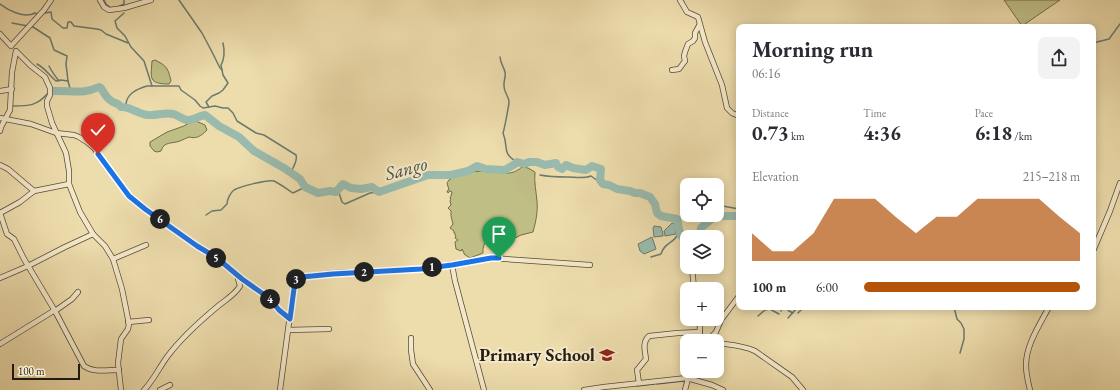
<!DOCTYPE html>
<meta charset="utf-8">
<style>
:root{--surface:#fff;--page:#f2f2f3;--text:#2b2b33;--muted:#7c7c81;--accent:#b45309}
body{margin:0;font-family:"EB Garamond",serif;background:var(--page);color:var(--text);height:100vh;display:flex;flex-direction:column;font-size:15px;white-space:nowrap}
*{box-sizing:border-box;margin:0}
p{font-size:13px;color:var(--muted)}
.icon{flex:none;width:22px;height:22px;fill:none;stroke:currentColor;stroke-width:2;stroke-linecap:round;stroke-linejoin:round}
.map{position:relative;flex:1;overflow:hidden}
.panel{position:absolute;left:736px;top:24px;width:360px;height:286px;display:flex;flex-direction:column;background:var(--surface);border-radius:8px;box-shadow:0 2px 10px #0003}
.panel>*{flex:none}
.buttons{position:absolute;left:680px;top:178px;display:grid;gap:8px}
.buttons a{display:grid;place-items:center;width:44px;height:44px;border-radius:8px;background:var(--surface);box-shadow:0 2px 10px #0003;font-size:20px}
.scale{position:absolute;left:12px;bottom:10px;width:68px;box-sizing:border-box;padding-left:4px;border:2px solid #251c11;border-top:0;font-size:11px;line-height:14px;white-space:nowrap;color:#251c11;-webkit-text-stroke:3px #f3e8c9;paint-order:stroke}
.pin{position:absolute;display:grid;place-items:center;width:34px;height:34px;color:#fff;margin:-41px -17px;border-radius:50% 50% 50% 0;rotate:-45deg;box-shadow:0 0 4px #0007}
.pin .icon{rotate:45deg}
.km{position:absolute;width:20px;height:20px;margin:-10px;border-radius:50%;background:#222;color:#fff;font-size:11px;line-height:20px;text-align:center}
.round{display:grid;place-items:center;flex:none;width:42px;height:42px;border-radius:8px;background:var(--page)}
.summary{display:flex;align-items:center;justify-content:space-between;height:68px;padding:0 16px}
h1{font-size:22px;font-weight:700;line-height:30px}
.stats{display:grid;grid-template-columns:repeat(3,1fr);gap:6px;height:68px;padding:4px 16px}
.stats div{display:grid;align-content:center}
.stats b{font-size:20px;font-weight:700}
.stats small{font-size:11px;font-weight:400}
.stats p{font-size:11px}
.chart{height:112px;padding:8px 16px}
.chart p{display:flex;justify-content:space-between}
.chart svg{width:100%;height:72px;margin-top:4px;fill:var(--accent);opacity:.7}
ul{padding:0 16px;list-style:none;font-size:13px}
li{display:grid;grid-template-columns:64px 48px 1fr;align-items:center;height:30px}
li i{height:10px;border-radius:5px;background:var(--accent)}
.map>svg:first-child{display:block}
.green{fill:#bfbe85;stroke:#726d4b}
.water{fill:#99bbae;stroke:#6b7b6f}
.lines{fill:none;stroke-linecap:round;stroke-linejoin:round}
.stream{stroke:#6b7b6f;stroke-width:1.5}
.river{stroke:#99bbae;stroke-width:8}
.street-casing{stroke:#574c38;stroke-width:6}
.street{stroke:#f3e8c9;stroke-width:4.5}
.route-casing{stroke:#fff;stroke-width:8}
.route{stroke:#1a73e8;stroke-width:5}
.labels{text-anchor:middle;stroke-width:4;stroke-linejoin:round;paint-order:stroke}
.poi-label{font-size:18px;font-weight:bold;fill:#251c11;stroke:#f3e8c9;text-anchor:end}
.water-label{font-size:19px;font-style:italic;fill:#484c40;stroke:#f3e8c9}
</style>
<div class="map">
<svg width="1120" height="390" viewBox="0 0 1120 390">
<rect width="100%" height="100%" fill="#eddcac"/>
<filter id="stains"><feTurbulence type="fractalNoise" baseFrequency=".005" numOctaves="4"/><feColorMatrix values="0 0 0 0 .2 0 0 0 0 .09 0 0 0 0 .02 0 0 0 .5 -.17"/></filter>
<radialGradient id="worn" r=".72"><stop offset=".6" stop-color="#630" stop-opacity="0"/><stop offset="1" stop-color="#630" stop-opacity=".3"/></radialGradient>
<g class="green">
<path d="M1004 0H1060L1022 26Z"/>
<path d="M155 60C167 66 168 68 171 81L169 84C148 84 151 78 152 61Z"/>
<path d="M196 121 205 125 207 130C201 136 197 139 189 137 186 138 183 140 180 141 172 144 164 141 161 151L157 152 154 151 150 146V142L167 132 184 126 191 122Z"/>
<path d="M522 167 528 168 535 172C534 183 536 190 537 201 538 211 536 221 533 232L521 235 513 239 498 233C489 238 482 242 483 253L470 258 464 254V253L462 249 461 251 456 249 455 242 458 240 455 238 456 236 455 235V233H454V231L450 228 453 224 451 216V211L448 208 451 205 450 201 451 199 450 198 451 196 452 192 450 191 448 193 447 191 449 190 447 183 449 180 454 177 453 175C463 175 472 171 482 171 497 170 508 179 522 167Z"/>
</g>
<g class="water">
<path d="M672 223 675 224 676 234 665 236 664 231Z"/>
<path d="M654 226 661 227 663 234V236L654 237 653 228Z"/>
<path d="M652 237 656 249 644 254 640 251 638 244Z"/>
</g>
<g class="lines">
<g class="stream">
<path d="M104 0 106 4 111 8"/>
<path d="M179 0 202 33 211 50 220 68 222 70"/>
<path d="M0 4C8 10 24 19 35 13L37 14"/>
<path d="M118 7 124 4V0"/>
<path d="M45 13 51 12 52 19 63 28H67L68 22H71L74 26 97 29 101 30 106 34 128 43"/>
<path d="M124 13 115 21 117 28 125 36 131 47 144 61 152 86"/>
<path d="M12 23 33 27 50 38 54 50 67 56 66 64 68 81"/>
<path d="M1093 43 1109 39 1120 24"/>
<path d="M500 57C501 65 503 65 505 72 506 76 504 80 504 84 503 92 509 96 509 102 509 105 504 131 503 133 509 147 501 153 517 162"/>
<path d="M37 64C46 69 49 75 56 81L61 80 68 81 71 92"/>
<path d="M49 66C52 72 55 76 59 81"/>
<path d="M13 106C29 106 37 106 48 93"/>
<path d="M126 107C125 94 137 89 147 86H179L181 90 195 100 200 106 203 108 215 106 223 108H228L233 113 237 121 256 133 264 135 296 155C298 161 293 168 290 173"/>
<path d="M209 107 206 102 212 96 219 93 223 90 228 83 223 75 221 65C225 58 225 52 223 43"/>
<path d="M540 175C550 177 558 177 567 177 575 177 583 179 591 176L598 181H601"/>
<path d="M338 190 342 202 345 204 370 193 379 192"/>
<path d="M717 205 739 209"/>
<path d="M206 215 212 211 221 210 227 204C227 200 230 193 234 190 239 187 268 179 274 181 280 184 287 189 293 193L305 187"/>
<path d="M681 216 691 219 700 215"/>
<path d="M651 257 661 254C664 243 672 244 677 236 678 233 678 230 678 226"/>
<path d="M766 307 779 314"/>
<path d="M785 307 789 311 793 313"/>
<path d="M954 307 957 319 961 323 964 329V339L960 353"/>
<path d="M781 311 783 307"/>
<path d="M798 313 804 307"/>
<path d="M758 316 765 310 770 309 772 307H775"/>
<path d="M788 318 797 308 800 307"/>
<path d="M696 319 697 326"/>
<path d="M695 339 697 333"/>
<path d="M657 384 683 381 685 382 683 390"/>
<path d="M637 386 654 384"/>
</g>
<g class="river">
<path d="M53 91C70 90 82 95 99 87L101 88C105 95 109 102 118 104L121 107C130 106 139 115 148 115 156 116 165 112 173 114 179 115 183 121 190 120 195 119 199 116 205 115L219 126 239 137 254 151 284 168 300 179 305 187 318 193 330 191 336 192 343 184 351 188 361 189 372 187 379 192 428 175H451L468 171 477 166 486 169 505 170 515 164 517 162 524 164 529 162H537L545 165 556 163 558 167 562 169 566 165 573 168 586 170 592 166 601 169 600 180 603 184 609 185 617 189 630 191 635 193H640L650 197 655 204 657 213 661 216 677 219 680 234 685 240H687"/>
<path d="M696 237 700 235 701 228 715 216H739"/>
</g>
<g class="street-casing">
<g id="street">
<path d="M100 0 104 7 109 10 124 8 151 0"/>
<path d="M680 0 687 12 698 17 705 42 722 85 727 108 732 113 739 116"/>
<path d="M0 34 11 46 44 10 51 0"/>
<path d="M672 70 679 69 685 61 684 56 685 52 688 44 693 41 695 38V33L700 24"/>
<path d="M0 91 12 89"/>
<path d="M0 118 31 124 56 133 74 135 79 137 87 142 94 148 129 196 145 209 197 246 217 258 242 279 269 298 279 310 290 319"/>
<path d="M0 131 1 127 10 110 12 72 16 51 31 66 45 77 50 88V95L47 101V106L52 123 66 153 69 171V184L80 212 93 234 105 246 113 259 122 289 129 324 128 329 121 339 118 363 121 390"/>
<path d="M0 165 8 169 34 191"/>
<path d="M69 184 34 191 20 202 0 213 7 234 14 239 24 259 55 311 84 366C94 373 106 370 119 370"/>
<path d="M1093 251 1110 211 1120 183"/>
<path d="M113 259 146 245"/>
<path d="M452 265 455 281 484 390"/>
<path d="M692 267 694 289"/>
<path d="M0 278 28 266 65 247 93 234"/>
<path d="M55 311 72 299 78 292"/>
<path d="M699 319 700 326 699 341"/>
<path d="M128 322 149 320"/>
<path d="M288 330 329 329"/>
<path d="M411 338V350L413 364 430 390"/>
<path d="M707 341 716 332 721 320 739 296"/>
<path d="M717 343C731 345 742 345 755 351L792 377 803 390"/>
<path d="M0 344 55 310"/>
<path d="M639 383 637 370 646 359C645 351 642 342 649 336L678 333 700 332"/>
<path d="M144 390C153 381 159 368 167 357 181 338 199 322 217 307 225 300 235 295 240 286L237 275"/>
<path d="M160 390 170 385"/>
<path d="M280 390 294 285C295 280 297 278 302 277L333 273 421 269 491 258 590 265"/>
<path d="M584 390 604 387 687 378 712 385 723 390"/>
<path d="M685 390 690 371"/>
<path d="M1030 390C1028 382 1026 373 1026 365 1026 345 1040 324 1049 307"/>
</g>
</g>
<use href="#street" class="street"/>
</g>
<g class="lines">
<g class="route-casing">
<path id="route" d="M98 154 129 196 145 209 197 246 217 258 242 279 269 298 279 310 290 319 295 281 298 278 302 277 333 274 421 269 452 265 491 258H499"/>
</g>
<use href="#route" class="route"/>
</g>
<defs>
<g id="school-bare" transform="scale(1.2)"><path d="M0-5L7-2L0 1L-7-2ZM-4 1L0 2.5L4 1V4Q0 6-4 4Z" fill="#8f2418" stroke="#f3e8c9" stroke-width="2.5" paint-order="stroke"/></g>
</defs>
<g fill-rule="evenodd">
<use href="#school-bare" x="607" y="355"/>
</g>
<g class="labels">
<g class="poi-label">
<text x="595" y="361">Primary School</text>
</g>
<g class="water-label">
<text transform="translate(406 168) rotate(-15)" y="7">Sango</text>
</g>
</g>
<rect width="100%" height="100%" filter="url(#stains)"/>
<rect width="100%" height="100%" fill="url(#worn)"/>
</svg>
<div class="buttons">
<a><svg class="icon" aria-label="locate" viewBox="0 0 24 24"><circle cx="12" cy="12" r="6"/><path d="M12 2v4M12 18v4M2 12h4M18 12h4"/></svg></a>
<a><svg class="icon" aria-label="layers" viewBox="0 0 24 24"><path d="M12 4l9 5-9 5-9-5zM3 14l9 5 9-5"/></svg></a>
<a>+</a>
<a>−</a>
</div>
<div class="scale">100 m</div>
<div class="pin" style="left:499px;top:258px;background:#1e9e55"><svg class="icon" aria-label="arrive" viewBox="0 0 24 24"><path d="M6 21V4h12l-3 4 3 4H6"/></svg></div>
<div class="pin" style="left:98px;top:154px;background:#d93025"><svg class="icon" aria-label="check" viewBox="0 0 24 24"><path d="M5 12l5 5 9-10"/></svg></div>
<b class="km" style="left:432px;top:267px">1</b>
<b class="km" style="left:364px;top:272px">2</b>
<b class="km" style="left:296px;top:279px">3</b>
<b class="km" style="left:270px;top:299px">4</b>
<b class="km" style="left:216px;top:258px">5</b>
<b class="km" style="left:160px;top:219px">6</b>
<section class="panel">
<div class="summary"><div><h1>Morning run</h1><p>06:16</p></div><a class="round"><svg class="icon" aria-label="share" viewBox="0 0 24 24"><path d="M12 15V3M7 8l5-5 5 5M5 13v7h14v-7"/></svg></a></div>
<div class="stats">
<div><p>Distance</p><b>0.73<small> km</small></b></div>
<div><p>Time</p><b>4:36</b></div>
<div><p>Pace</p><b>6:18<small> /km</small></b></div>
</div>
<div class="chart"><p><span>Elevation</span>215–218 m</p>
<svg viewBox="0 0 160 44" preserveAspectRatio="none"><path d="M0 44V27L10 38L20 38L30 27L40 6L50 6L60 6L70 17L80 27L90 17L100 17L110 6L120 6L130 6L140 6L150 17L160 27V44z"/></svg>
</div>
<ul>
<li><b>100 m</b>6:00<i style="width:100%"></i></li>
</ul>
</section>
</div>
